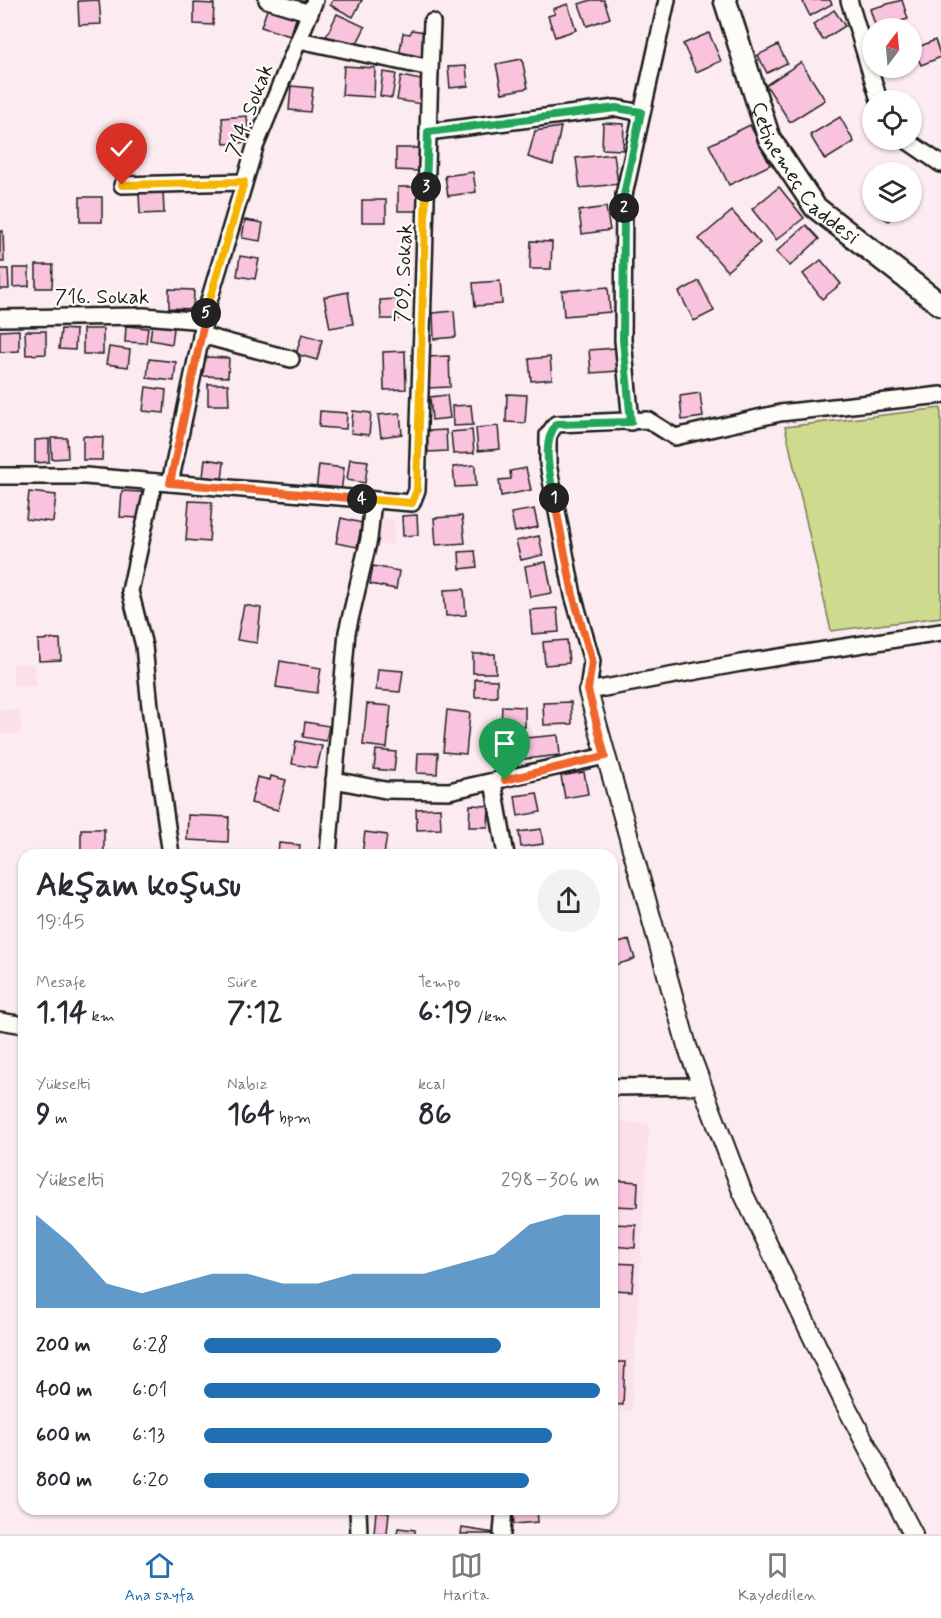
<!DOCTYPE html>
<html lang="tr">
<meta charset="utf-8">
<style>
:root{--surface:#fff;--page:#f2f2f3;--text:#2b2b33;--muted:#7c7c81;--line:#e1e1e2;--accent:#1f6fb2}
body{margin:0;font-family:Mynerve,sans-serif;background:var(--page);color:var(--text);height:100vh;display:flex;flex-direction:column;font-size:22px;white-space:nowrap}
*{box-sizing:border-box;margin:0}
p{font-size:20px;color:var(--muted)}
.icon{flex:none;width:33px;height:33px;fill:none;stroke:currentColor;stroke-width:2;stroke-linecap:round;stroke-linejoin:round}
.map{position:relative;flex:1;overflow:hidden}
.sheet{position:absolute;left:18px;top:849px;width:600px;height:666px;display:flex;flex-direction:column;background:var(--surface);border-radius:18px;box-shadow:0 2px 4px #0004}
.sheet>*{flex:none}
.needle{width:39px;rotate:16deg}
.tools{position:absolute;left:862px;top:18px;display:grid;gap:12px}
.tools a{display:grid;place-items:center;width:60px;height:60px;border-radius:50%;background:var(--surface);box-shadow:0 2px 4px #0004;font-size:30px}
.pin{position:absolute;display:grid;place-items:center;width:51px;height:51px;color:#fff;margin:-62px -26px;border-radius:50% 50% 50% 0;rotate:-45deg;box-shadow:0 0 6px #0007}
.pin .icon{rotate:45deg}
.km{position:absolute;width:30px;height:30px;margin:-15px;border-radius:50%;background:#222;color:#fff;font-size:16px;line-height:30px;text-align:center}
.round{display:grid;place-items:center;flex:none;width:63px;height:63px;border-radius:32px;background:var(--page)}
.overview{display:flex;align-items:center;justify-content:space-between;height:102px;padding:0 18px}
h1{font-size:33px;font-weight:700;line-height:45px}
.metrics{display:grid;grid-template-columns:repeat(3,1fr);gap:9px;height:102px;padding:6px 18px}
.metrics div{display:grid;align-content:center}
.metrics b{font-size:30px;font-weight:700}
.metrics small{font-size:16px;font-weight:400}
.metrics p{font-size:16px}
.chart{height:168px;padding:12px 18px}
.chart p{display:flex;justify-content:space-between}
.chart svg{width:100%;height:108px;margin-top:6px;fill:var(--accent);opacity:.7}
ul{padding:0 18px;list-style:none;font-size:20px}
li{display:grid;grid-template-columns:96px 72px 1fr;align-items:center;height:45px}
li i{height:15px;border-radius:8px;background:var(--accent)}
.tabs{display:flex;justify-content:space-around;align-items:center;height:84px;border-top:2px solid var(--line);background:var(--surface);font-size:16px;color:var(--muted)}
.tabs a{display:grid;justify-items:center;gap:3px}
.tabs .active{color:var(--accent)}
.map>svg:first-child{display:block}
.built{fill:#fbdfeb}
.green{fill:#ceda8d;stroke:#757b54;stroke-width:1.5}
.building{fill:#f9c3de;stroke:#1c1c1c;stroke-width:1.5}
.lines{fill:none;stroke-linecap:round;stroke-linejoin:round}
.minor-casing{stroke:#1c1c1c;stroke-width:20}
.tertiary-casing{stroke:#1c1c1c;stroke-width:22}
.secondary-casing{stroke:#1c1c1c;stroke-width:26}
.minor{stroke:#fdfcf7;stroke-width:15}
.tertiary{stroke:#fdfcf7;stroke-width:18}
.secondary{stroke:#fdfcf7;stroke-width:21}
.split-1-casing{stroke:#fff;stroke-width:12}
.split-2-casing{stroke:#fff;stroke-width:12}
.split-3-casing{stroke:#fff;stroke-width:12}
.split-4-casing{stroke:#fff;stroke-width:12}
.split-5-casing{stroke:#fff;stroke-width:12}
.split-6-casing{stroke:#fff;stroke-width:12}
.split-1{stroke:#f0652b;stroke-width:8}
.split-2{stroke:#22a559;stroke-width:8}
.split-3{stroke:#22a559;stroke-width:8}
.split-4{stroke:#f5b400;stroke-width:8}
.split-5{stroke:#f0652b;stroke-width:8}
.split-6{stroke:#f5b400;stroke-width:8}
.labels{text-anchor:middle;stroke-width:4.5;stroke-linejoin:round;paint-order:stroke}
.street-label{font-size:21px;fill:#1c1c1c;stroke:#fdfcf7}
</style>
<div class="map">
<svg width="941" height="1534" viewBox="0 0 941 1534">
<rect width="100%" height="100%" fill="#fcebf0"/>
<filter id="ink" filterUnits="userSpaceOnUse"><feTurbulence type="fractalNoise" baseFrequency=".0167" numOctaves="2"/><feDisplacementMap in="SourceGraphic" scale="12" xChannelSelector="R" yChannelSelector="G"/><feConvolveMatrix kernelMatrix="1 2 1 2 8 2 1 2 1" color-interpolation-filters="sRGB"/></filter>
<g filter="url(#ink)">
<g class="built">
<path d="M380 519 394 520 393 545 378 544Z"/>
<rect x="13" y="664" width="22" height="22"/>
<path d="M0 710H20L21 734H0Z"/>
<path d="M612 1120 649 1125 631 1411 612 1410Z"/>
</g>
<path class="green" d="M941 408V617L831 631 785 427Z"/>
<g class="building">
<path d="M99 0 101 24 79 25 78 1Z"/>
<path d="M333 0H362L353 17 330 5Z"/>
<path d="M591 0H604L610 18 587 26 579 4Z"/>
<path d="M807 0H830L832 4 810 16 803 2Z"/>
<path d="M902 0 908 19 876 28 870 9Z"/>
<path d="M194 3 214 4 213 25 194 24Z"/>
<path d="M568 4 576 30 555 37 548 16 555 14 553 9Z"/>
<path d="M268 7 297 16 290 36 261 27Z"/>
<path d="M834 10 845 26 823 40 813 25Z"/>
<path d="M337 14 365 27 354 49 326 37Z"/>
<path d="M412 30 425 32 421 60 399 56 403 33 410 34Z"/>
<path d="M709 33 721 61 696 72 683 44Z"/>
<path d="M935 40 941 57 921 65 914 49Z"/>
<path d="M778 45 787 63 767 73 758 55Z"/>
<path d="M522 59 528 88 502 93 496 64Z"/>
<path d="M801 62 825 100 790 122 766 85Z"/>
<path d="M344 66 375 68 374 97 342 95Z"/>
<path d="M466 66 468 86 450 88 448 67Z"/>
<path d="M383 72 396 74 392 98 380 96Z"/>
<path d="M401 76 426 81 421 104 397 100Z"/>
<path d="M291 86 313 88 310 112 289 110Z"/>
<path d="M247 116 249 142 224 144 222 118Z"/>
<path d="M840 117 854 142 825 160 810 135Z"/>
<path d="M603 123 624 124 623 150 602 149Z"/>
<path d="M750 125 770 165 729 185 709 145Z"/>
<path d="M561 127 553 165 528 157 535 131Z"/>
<path d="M396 148H419L418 171 396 170Z"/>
<path d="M614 154 618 184 580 188 576 158Z"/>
<path d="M473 172 476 192 448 196 445 176Z"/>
<rect x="398" y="187" width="22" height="24"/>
<path d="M779 187 804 218 776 240 752 209Z"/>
<path d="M163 191 164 213 140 214 139 192Z"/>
<rect x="80" y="197" width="22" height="25"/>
<rect x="362" y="200" width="24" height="22"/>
<path d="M606 207 610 230 582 234 579 211Z"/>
<path d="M732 211 760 243 727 271 699 239Z"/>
<path d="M875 212H895L889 221Z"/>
<path d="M245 220 263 223 260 241 242 238Z"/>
<path d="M806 225 819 239 790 266 776 252Z"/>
<path d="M0 231H3L4 262H0Z"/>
<path d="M531 241 552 242 551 269H530Z"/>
<path d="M240 256 259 259 255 279 237 276Z"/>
<path d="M821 260 841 284 822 299 803 274Z"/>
<path d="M36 265H53L52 288H36Z"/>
<path d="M13 268H29V286L13 287Z"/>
<path d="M0 269H8L9 289H0Z"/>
<path d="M500 281 502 304 475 306 473 283Z"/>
<path d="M699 281 714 311 694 321 679 292Z"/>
<path d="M608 287 610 312 564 316 562 291Z"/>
<path d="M169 289 194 290 193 309 169 308Z"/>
<path d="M348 292 353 324 330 328 324 297Z"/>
<path d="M399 299 400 319H381L380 300Z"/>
<path d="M454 311 456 337 434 339 433 313Z"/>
<path d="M152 325 174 328 172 344 150 340Z"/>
<path d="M126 326 148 328 146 343 125 342Z"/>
<path d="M61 329 76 330 75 350 59 349Z"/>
<rect x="83" y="329" width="20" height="25"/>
<path d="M19 330V351L0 352V331Z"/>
<path d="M25 331H46V354L26 355Z"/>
<path d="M302 334 322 340 317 360 296 354Z"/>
<path d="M109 347 130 350 128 367 106 364Z"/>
<path d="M616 348 618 371 591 373 589 350Z"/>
<path d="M405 351 406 389 384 390 383 352Z"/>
<path d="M449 356 450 387 426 388 425 357Z"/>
<path d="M204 357 229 358 228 377 203 376Z"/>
<path d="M550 357 552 379 531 381 529 359Z"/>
<path d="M149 359 176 362 174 381 147 378Z"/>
<path d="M208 384H228L229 405H208Z"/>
<path d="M146 387 166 390 164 413 143 411Z"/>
<path d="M700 393 703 417 682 420 680 396Z"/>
<path d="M507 394 527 395 525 423 506 422Z"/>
<path d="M447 395 450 418 432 420 430 397Z"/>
<path d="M471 405 473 425 453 426 452 406Z"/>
<path d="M320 411 347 413 346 429 319 427Z"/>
<path d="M353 411 371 413 369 435 351 433Z"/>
<path d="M400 413 402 434 381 437 378 415Z"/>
<path d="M498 426 500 449 478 451 476 428Z"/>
<path d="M446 430 447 451 428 452 427 431Z"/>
<path d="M472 430 474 453 453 454 451 432Z"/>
<path d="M83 436 103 437 102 460H83Z"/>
<path d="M51 438H67L68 458 52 459Z"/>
<path d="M49 439V462L35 463V440Z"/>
<path d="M205 459 224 462 222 480 203 477Z"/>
<path d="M350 459 368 461 365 483 347 480Z"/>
<path d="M319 465 344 468 341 493 316 490Z"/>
<path d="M475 465 476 486 455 487 453 467Z"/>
<path d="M526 468 531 490 501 496 499 480 511 479 510 471Z"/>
<path d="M122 491 142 492 141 518 120 517Z"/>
<path d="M29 492 56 495 53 522 26 519Z"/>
<path d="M189 501 212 502 209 542 186 540Z"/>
<path d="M534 509 538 527 515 532 511 513Z"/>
<path d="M417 515 418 535 403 536 402 516Z"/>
<path d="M462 516 465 543 436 545 434 518Z"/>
<path d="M341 518 362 523 357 547 336 543Z"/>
<path d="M539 536 543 555 521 560 516 541Z"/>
<path d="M475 551 477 567 460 569 459 552Z"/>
<path d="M546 562 552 593 530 597 525 566Z"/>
<path d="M373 566 399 571 396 589 370 584Z"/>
<path d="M464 589 466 615 446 616 444 590Z"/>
<path d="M244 605 261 608 257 643 237 640Z"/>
<path d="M557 608 559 632 532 634 530 610Z"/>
<path d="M60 639 61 660 39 661 38 640Z"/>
<path d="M567 640 569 663 545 665 543 642Z"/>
<path d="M473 654H495L496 673H473Z"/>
<path d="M280 661 321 668 317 693 276 687Z"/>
<path d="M378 669 403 671 400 692 376 690Z"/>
<path d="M475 679 497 680V697H475Z"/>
<path d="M571 702 572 724 544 725 543 703Z"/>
<path d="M367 704 391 706 387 748 363 745Z"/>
<path d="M502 706 525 707V727H501Z"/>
<path d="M447 710 470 713 466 754 443 752Z"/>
<path d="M305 722 329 726 326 741 303 737Z"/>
<path d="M558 735 560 755 517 760 515 739Z"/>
<path d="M296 741 322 746 317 768 292 764Z"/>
<path d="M376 750 396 752 394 771 374 769Z"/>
<path d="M418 753H438L437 774 417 773Z"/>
<path d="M584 772 588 794 565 798 561 776Z"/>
<path d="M271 776 286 780 278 810 251 803 257 777 270 780Z"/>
<path d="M537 793 541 812 518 816 515 796Z"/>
<path d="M470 805 489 806 488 827H469Z"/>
<path d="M440 808 441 829 417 830 416 809Z"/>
<path d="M188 815 229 817 228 842 187 840Z"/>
<path d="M81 829H104V852L81 851Z"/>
<path d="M541 829 543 844 521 847 519 832Z"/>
<path d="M365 832 387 835 384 855H362Z"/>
<path d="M279 843 300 845 299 855H278Z"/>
<path d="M629 940 635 959 612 966V945Z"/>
<path d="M612 1180 638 1182 637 1207 612 1206Z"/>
<path d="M612 1224 636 1225 635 1248 612 1246Z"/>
<path d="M612 1263 634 1264 632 1291 612 1290Z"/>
<path d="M612 1362H625L623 1405 612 1404Z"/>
<path d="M513 1509H537L538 1522 514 1524Z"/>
<path d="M376 1511 389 1512 387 1534H374Z"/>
<path d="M398 1528 415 1530V1534H397Z"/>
<path d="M462 1528 494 1533V1534H461Z"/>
</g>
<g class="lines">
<g class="minor-casing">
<g id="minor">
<path d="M267 0 310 13"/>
<path d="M849 0 879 100"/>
<path d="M430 71 432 22"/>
<path d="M428 132 616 108 641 113"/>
<path d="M906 140 941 164"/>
<path d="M122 185 244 182"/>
<path d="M0 318 144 316 204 321"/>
<path d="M201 335 291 359"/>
<path d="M941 395 780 413 675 437 648 420 556 424 548 435V464L573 595 592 661 588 691 741 663 941 632"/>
<path d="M631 422 623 340 624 195 667 0"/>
<path d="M0 476H85L412 503 417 490 430 71 426 67 299 40"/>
<path d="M154 482 130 591 144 646 150 707 171 855"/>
<path d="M170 483 208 304 255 147 315 0"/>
<path d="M334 780 385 790 449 791 605 756"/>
<path d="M493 782 506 855"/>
<path d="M328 855 347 632 369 539 373 500"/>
<path d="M0 1021 24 1025"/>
<path d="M612 1087 702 1086"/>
<path d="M358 1509 359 1534"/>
<path d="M502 1534 504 1509"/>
</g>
</g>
<g class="tertiary-casing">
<path id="tertiary" d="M588 691 687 1046 742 1191 844 1402 913 1534"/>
</g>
<g class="secondary-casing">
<g id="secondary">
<path id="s1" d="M725 0 769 138 815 207 941 305"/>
</g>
</g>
<use href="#minor" class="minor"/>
<use href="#tertiary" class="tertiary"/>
<use href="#secondary" class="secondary"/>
</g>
</g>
<g class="lines" filter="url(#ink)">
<g class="split-1-casing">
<path id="split-1" d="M505 780 605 756 588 690 592 661 573 595 554 498"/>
</g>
<g class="split-2-casing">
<path id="split-2" d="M554 498C550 473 541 445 556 424L631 422 623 340 624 208"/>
</g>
<g class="split-3-casing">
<path id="split-3" d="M426 187 428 132 616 108 641 112 624 195V208"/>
</g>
<g class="split-4-casing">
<path id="split-4" d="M362 499 412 503 417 490 426 187"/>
</g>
<g class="split-5-casing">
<path id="split-5" d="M206 313 170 483 362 499"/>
</g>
<g class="split-6-casing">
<path id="split-6" d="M122 185 244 182 206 313"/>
</g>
<use href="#split-1" class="split-1"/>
<use href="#split-2" class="split-2"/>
<use href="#split-3" class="split-3"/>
<use href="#split-4" class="split-4"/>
<use href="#split-5" class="split-5"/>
<use href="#split-6" class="split-6"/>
</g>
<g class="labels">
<g class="street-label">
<text transform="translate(249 110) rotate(-69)" y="7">714. Sokak</text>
<text dy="7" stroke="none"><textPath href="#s1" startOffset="194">Çetinemeç Caddesi</textPath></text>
<text transform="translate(403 273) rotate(-88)" y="7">709. Sokak</text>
<text x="102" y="303">716. Sokak</text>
</g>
</g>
</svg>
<div class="tools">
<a><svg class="needle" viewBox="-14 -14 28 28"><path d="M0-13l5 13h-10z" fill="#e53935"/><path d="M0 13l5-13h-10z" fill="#7c7c81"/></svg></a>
<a><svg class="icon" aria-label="locate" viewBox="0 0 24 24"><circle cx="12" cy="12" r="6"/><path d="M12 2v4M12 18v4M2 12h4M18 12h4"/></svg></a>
<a><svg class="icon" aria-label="layers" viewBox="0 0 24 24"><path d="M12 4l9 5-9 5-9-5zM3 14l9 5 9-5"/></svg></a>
</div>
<div class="pin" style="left:505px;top:780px;background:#1e9e55"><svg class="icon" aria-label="arrive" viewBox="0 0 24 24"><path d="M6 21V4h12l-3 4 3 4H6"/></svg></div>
<div class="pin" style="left:122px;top:185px;background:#d93025"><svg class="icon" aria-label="check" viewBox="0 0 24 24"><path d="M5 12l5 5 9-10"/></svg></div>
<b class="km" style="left:554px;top:498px">1</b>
<b class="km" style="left:624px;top:208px">2</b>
<b class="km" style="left:426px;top:187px">3</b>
<b class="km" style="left:362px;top:499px">4</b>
<b class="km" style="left:206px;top:313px">5</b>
<section class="sheet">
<div class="overview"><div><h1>Akşam koşusu</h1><p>19:45</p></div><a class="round"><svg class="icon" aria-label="share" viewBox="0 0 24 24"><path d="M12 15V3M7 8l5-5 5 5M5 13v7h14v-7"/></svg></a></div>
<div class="metrics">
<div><p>Mesafe</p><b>1.14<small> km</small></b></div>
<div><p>Süre</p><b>7:12</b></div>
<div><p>Tempo</p><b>6:19<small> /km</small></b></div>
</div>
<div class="metrics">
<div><p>Yükselti</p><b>9<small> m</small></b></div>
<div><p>Nabız</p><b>164<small> bpm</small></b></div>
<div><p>kcal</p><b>86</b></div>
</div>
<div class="chart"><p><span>Yükselti</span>298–306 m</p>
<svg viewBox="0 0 160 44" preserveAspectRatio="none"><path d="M0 44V6L10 18L20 34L30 38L40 34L50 30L60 30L70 34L80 34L90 30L100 30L110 30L120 26L130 22L140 10L150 6L160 6V44z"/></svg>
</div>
<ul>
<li><b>200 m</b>6:28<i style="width:75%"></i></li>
<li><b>400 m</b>6:01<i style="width:100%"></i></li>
<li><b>600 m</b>6:13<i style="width:88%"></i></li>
<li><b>800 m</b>6:20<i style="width:82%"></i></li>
</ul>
</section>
</div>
<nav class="tabs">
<a class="active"><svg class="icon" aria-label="home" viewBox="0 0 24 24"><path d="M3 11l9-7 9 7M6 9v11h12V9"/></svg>Ana sayfa</a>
<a><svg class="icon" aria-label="map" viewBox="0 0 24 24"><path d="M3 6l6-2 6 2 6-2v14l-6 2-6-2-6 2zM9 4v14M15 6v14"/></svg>Harita</a>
<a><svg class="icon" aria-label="saved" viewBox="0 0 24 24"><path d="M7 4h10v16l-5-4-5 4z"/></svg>Kaydedilen</a>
</nav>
